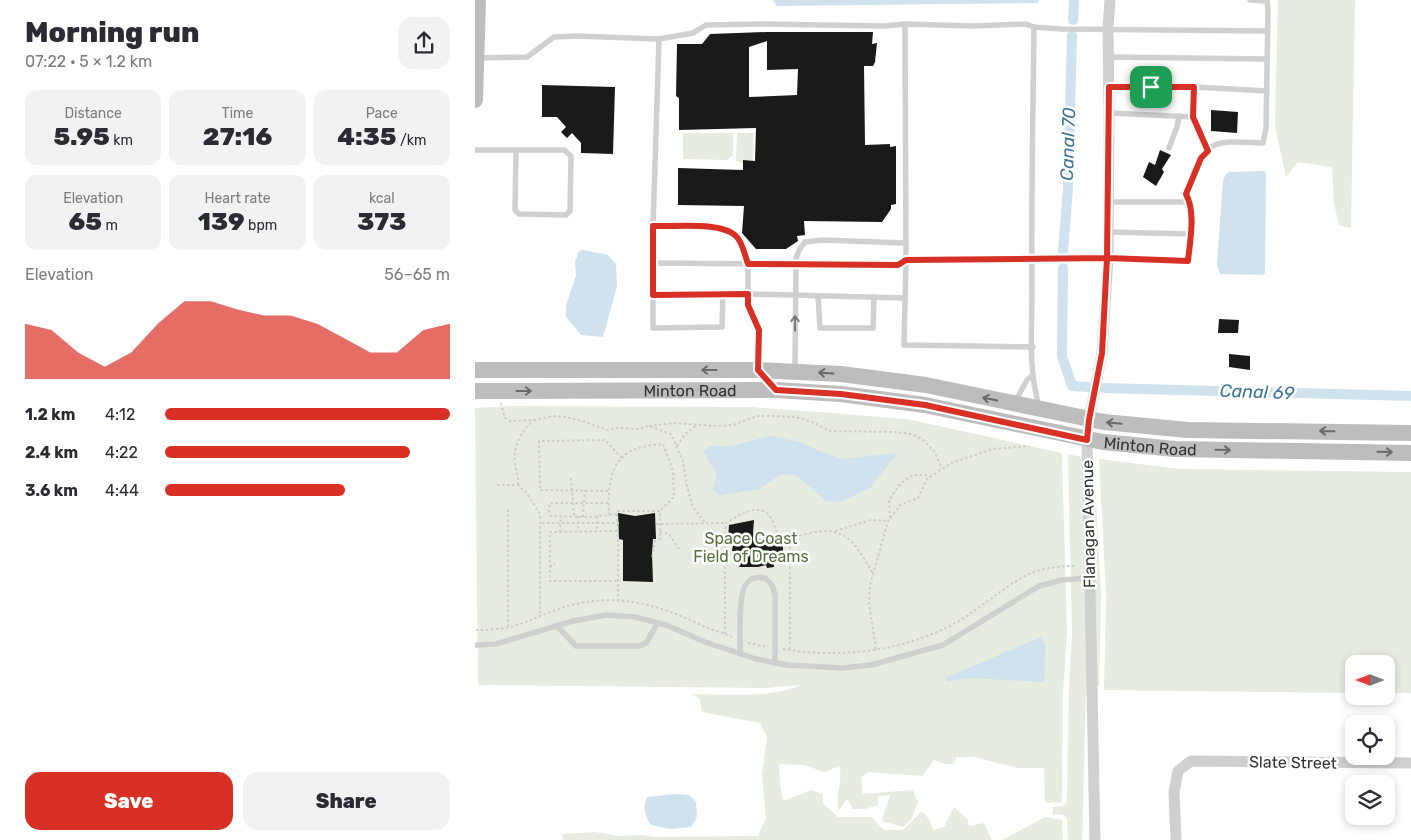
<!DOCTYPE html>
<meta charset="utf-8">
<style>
:root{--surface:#fff;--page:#f2f2f3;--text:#2b2b33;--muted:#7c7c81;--accent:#d93025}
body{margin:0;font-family:Rubik,sans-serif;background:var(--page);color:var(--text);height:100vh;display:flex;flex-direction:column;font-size:19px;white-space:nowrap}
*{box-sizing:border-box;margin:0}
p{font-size:16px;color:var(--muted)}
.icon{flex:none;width:28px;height:28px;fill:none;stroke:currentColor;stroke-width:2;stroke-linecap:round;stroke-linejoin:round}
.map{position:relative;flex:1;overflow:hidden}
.drawer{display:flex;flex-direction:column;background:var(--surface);width:475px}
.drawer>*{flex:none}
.needle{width:32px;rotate:270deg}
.tools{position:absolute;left:870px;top:655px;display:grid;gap:10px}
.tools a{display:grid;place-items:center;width:50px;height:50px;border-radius:10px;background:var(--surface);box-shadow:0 2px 8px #0003;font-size:25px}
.pin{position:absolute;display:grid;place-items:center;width:42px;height:42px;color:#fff;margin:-21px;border-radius:10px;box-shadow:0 2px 8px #0006}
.round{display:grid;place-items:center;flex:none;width:52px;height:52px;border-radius:15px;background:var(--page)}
.summary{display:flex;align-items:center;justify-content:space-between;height:85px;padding:0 25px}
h1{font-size:28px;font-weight:800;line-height:38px}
.metrics{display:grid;grid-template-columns:repeat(3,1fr);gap:8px;height:85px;padding:5px 25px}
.metrics div{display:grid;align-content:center;border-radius:12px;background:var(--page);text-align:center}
.metrics b{font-size:25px;font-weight:800}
.metrics small{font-size:14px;font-weight:400}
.metrics p{font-size:14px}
.chart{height:140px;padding:10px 25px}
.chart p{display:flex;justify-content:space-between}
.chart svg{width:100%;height:90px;margin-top:5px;fill:var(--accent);opacity:.7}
.cta{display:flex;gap:10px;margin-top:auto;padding:10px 25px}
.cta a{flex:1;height:58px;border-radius:15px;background:var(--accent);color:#fff;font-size:20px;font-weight:800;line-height:58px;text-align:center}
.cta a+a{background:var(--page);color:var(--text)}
ul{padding:0 25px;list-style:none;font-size:16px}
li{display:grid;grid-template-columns:80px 60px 1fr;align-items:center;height:38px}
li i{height:12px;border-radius:6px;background:var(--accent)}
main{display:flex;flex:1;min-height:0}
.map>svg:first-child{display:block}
.green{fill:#e6ecdf}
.water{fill:#cfe2ee}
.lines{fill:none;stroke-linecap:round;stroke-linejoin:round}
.canal{stroke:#cfe2ee;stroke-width:10}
.building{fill:#1a1a1a;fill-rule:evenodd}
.path{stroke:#cdcdcd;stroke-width:2;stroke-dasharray:2.5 2.5;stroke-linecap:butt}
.lane{stroke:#d0d0d0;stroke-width:5.5}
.street{stroke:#d0d0d0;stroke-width:11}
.secondary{stroke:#bdbdbd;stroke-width:16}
.oneway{stroke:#7a7a7a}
.oneway2{stroke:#6a6a6a}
.route-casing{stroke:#fff;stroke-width:10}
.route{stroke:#d93025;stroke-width:6}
.labels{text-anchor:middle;stroke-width:5;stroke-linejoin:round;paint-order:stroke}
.street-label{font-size:16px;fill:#333;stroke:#fff}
.park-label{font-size:16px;fill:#56703f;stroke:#fff}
.water-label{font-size:18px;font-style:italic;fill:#3f7597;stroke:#fff}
</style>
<main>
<section class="drawer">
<div class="summary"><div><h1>Morning run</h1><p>07:22 · 5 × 1.2 km</p></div><a class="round"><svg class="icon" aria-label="share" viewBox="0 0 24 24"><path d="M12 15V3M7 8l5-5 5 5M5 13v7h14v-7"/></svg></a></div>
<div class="metrics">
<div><p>Distance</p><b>5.95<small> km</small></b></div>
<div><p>Time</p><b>27:16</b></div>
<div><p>Pace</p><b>4:35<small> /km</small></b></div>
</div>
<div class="metrics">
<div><p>Elevation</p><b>65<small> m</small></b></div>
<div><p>Heart rate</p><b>139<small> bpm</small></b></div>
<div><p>kcal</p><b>373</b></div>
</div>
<div class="chart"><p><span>Elevation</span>56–65 m</p>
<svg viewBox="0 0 160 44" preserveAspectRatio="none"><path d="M0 44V17L10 20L20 31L30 38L40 31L50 17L60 6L70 6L80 10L90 13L100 13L110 17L120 24L130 31L140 31L150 20L160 17V44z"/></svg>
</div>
<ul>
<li><b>1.2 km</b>4:12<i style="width:100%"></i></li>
<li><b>2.4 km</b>4:22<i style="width:86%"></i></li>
<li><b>3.6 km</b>4:44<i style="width:63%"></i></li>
</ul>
<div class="cta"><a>Save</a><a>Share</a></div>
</section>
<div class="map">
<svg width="936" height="840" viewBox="0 0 936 840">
<rect width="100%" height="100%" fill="#fff"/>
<g class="green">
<path d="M803 0H880L876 228 864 225 859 204 857 167 823 162 811 177 800 126Z"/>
<path d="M208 133H258V155L252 160 208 159Z"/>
<path d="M262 133H279L278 161 268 160V163L261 161Z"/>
<path d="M35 406 277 407 432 419 587 453 592 632 588 693 587 802 570 803 569 768H543L499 757H481L479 764H470L459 760 447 776 394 772 386 777 388 794 438 790 443 802 437 818 428 827 407 821 415 795 403 796V805L390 809H378L372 799 364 810C359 795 369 781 364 766L349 772 329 765 304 764 305 784 308 801 336 790 348 794V803L363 817H396L409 830H428L447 811 454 819 458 830 469 827 479 807 493 820 494 826 509 823 517 840H88L87 834 120 832 143 836 168 835 180 837 283 836 291 818 287 775 292 737 285 723 227 712 225 699 216 694C251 694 293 699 326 685L291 688 3 685 0 408Z"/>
<path d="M593 454 619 459 626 597 624 686H614L611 690 607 840H593L592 818 588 815 578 814V807L589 806 592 802 594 688 597 632Z"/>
<path d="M624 459 705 469 936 472V693H911V664H879V693L629 690 631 597Z"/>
<path d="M570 817 587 820 588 840H527Z"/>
</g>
<g class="water">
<path d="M298 0H564L563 3 302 6Z"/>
<path d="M789 171 791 174 790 273 787 275 745 274 742 264 748 180 751 174 754 172Z"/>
<path d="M108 250 133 255 141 264 142 286 128 337 106 335 91 317V305L101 276 100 262 104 251Z"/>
<path d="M295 436 326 442 344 451 368 459 423 453 395 488 365 502 351 501 322 476 306 474 285 489 244 496 238 489 242 474 228 451 235 446H256Z"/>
<path d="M566 637 571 646 569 682 493 678 472 682 470 678Z"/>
<path d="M201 794 214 795 221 802 222 817 216 827 195 829 176 825C170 816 167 808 172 797Z"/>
</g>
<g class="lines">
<g class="canal">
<path d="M598 20 599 0"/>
<path d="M588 251 593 188 597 36"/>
<path d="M588 268 587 356 597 386 613 387"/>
<path d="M629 388 936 396"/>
</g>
</g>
<g class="building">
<path d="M292 32H398L397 44 402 43 400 62 398 66H389L390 145 415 144V147L421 146V204L416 205V209L407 222 329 221 330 235 322 236 323 241 311 249H281L267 233 269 206 203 205V168L268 170V160L280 161 281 128 204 130V98L201 96 202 44H227L235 34ZM292 41V70L323 69 322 95 274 97V47Z"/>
<path d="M67 85 140 87 138 154 106 153V143L97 133 92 138 86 132 91 127 82 117H67Z"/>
<path d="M736 110 763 112 762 133 736 131Z"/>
<path d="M685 150 696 155 687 169 689 172 681 186 668 177 674 162 680 165Z"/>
<path d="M744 319 764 320 763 333H743Z"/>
<path d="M754 354 775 356V370L754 367Z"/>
<path d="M143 513 160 516 180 513 181 539H178L177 554 178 582 148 581V540L144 539Z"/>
<path d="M279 520 278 533 286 540H308V558H299V567L292 568 291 565 283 567H264L266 564 261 562 260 551H257L259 537 253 539 254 525Z"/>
</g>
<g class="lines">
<g class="path">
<path d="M26 403 30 418 35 421 59 420 78 416 90 417 111 422 132 430 141 428 163 429 174 426 196 434 208 461 212 487 218 507 231 524"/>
<path d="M174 426 199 423 241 426 258 425 282 416H297L321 417 340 423 354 431 420 432 436 434 447 439 459 451 467 469"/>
<path d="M202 446 210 434 222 425"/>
<path d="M96 478 99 514 103 517V531"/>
<path d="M22 485H43L52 493 65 514V615"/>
<path d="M43 485C44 478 42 476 41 469 36 450 44 433 59 420"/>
<path d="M133 491 65 490 64 441 130 440 147 458"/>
<path d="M133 503H75L74 511 76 516 116 517 142 514 143 511H185V539L180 541 177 559"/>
<path d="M142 514 143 544V600"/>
<path d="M134 515C133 494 133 464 154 452 165 446 177 445 188 444L198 471 199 497 185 511"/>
<path d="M122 516V531"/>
<path d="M108 517 110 490"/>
<path d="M415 518 414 500 426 483 438 475H450L456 477"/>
<path d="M67 523H144"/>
<path d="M181 524 251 523"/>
<path d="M142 531 75 532V581H143"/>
<path d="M360 531 396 520 413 521"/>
<path d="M85 532 86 517"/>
<path d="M185 532 194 534 204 549"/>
<path d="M315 539C363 522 375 532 398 574"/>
<path d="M75 567 80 563"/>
<path d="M33 627V509"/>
<path d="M1 630C14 630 30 629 42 625 60 619 77 610 96 605 145 593 184 605 228 626 238 631 248 632 257 637"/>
<path d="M250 634V534L251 523C272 510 293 498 301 531L315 539V650"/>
<path d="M273 643 293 647"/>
<path d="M308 649C365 659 431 651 482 622 506 608 527 588 552 575 566 568 585 566 600 566"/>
<path d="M401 649 394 602 395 585 413 521 425 505 443 498 452 479 476 463 518 449 554 446"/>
</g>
<g class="lane">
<path d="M430 24 431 261 429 345 558 347"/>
<path d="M559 27C558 115 556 204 557 292 557 328 553 371 564 405"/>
<path d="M184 39 178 227V328L247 327 248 294"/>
<path d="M634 57 792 59"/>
<path d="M3 58 52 57 79 37 101 36 184 39 218 33 231 25 286 24 409 26 430 24 498 26 551 24 559 27 586 29 793 31"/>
<path d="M634 87H719L792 91"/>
<path d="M634 113 718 117 719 87"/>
<path d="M718 117 733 151"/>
<path d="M694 148 702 127 704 116"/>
<path d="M0 150H89L96 156 95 211 91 215 44 214 40 210 41 150"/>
<path d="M633 202H716"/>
<path d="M178 227H236L253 230 263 237 270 253 273 264V305L284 331 283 368"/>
<path d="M633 232 716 234"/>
<path d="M178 263 423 265 431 261 633 258 713 261C715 240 721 213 711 194 718 178 723 156 738 146 748 139 775 143 788 143L791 128 793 8 792 1 775 0"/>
<path d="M178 295 273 294 430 298"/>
<path d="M343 296 345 328H398L399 297"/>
<path d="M320 369 321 259 324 250 330 242 347 240 430 243"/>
<path d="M540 402 552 380 558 375"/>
<path d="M82 626 101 646H164L171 643 183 623"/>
<path d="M0 645 21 644 98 621 131 615 160 617 191 625 230 642 281 659 312 665 368 668 396 665 468 645 564 586 587 580 614 578"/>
<path d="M265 654C266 638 262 594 272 583 276 577 283 577 290 578L297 585 300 595V663"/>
</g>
<g class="street">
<path d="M620 840 612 439 614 420 627 353 633 258 634 113 633 28 635 0"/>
<path d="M701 840 699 792 703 771 716 761 936 763"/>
</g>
<g class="secondary">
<path d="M0 100 3 0"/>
<path d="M0 370H283L366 374 451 385 629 422 713 430 936 433"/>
<path id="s1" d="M0 391 301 390 366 394 450 405 628 442 700 449 936 453"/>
</g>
</g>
<defs><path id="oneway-shaft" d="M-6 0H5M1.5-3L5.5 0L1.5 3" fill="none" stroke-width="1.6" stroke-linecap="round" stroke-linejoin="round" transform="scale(1.25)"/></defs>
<use class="oneway" href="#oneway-shaft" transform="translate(320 323) rotate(-90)"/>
<g class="oneway2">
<use href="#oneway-shaft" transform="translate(234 370) rotate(180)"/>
<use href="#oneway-shaft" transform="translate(351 373) rotate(-177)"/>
<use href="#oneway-shaft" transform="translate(49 391)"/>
<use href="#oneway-shaft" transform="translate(515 399) rotate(-168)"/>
<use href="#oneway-shaft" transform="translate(639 423) rotate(-175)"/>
<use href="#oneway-shaft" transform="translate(852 431) rotate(-179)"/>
<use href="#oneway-shaft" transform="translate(748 450) rotate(1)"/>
<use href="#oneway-shaft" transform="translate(910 452) rotate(1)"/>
</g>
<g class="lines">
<g class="route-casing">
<path id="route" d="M676 87H634L632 258 431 260 423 265 273 264C270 256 268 243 261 236 246 221 199 227 178 226V295L273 294V305L284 330 283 370 301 390 366 394 450 405 612 440 614 420 627 353 632 258 713 261C715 240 721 213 711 194L726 158 733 151 718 117 719 87H676"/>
</g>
<use href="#route" class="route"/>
</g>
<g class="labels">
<g class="street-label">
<text dy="6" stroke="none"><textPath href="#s1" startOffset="215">Minton Road</textPath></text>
<text dy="6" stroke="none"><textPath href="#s1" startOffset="680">Minton Road</textPath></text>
<text transform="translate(613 524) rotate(-91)" y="6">Flanagan Avenue</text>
<text transform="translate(818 762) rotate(1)" y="6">Slate Street</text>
</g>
<g class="park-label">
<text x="276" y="544">Space Coast<tspan x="276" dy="18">Field of Dreams</tspan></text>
</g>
<g class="water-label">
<text transform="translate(593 144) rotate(-88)" y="6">Canal 70</text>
<text transform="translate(782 392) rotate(2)" y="6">Canal 69</text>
</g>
</g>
</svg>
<div class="tools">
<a><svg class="needle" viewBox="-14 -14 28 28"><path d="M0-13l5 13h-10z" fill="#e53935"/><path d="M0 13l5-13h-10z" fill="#7c7c81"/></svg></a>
<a><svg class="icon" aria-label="locate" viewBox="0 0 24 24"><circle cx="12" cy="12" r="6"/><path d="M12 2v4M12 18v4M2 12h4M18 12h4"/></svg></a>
<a><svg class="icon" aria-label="layers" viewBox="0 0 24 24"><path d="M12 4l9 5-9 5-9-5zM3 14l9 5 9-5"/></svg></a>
</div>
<div class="pin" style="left:676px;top:87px;background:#1e9e55"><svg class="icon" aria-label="arrive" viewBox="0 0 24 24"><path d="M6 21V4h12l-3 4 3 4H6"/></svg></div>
</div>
</main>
